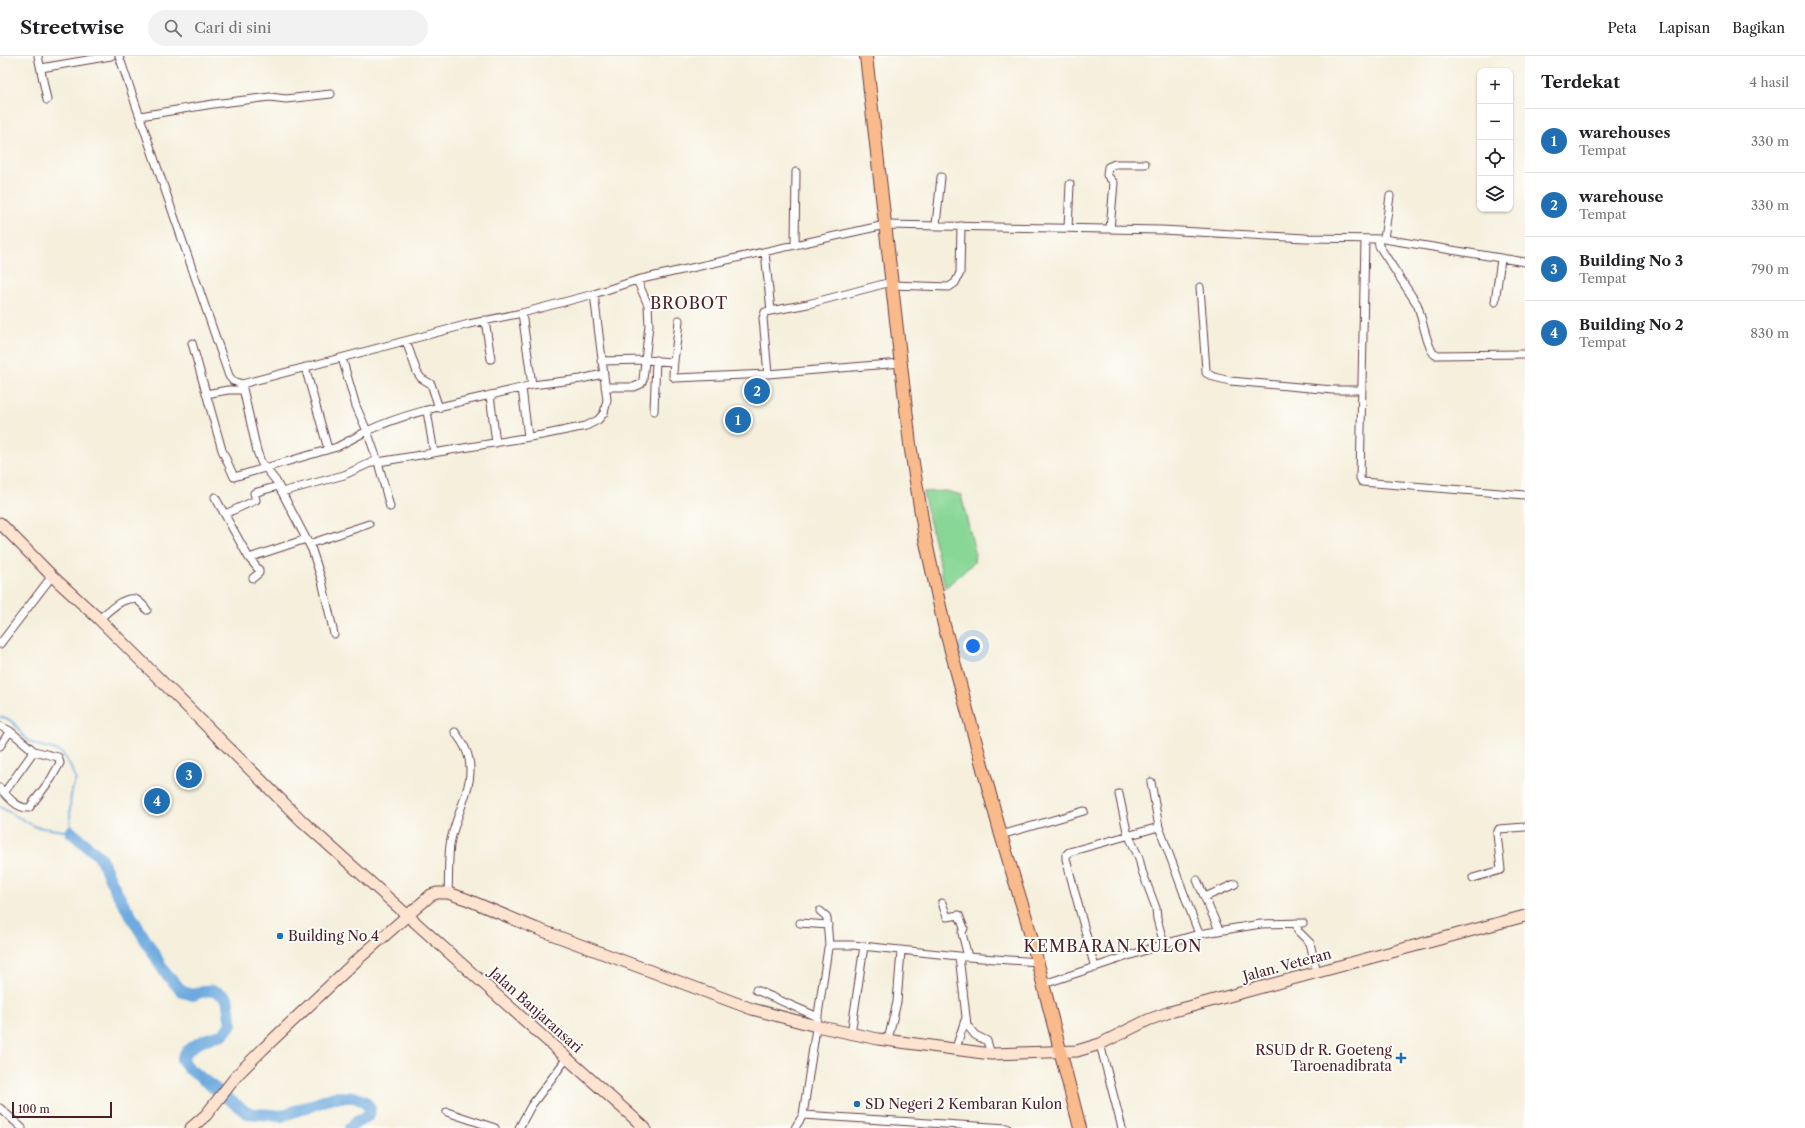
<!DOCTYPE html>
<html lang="id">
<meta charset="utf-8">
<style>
:root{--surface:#fff;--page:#f2f2f2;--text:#202124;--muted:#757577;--line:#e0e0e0;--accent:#1f6fb2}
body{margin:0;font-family:"Libre Caslon Text",serif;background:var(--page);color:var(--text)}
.controls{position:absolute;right:12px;top:12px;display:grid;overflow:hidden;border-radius:8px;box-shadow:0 1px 3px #0004}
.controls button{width:36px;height:36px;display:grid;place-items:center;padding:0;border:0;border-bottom:1px solid var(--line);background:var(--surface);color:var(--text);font:20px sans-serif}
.scale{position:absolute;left:12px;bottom:10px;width:100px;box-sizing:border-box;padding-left:4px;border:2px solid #4a1f2b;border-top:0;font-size:11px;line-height:14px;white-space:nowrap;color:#4a1f2b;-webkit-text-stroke:3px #fdfcf7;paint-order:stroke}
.you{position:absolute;left:973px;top:590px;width:14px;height:14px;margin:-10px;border:3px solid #fff;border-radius:50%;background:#1a73e8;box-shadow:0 0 0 6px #1a73e833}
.badge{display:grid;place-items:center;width:26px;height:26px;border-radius:50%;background:var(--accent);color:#fff;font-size:13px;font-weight:700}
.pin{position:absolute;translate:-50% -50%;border:2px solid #fff;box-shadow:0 1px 4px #0006}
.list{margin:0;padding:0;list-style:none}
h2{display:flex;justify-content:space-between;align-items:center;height:52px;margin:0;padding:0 16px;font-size:17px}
h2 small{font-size:13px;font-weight:400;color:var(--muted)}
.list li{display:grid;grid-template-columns:26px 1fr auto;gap:12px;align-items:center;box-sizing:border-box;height:64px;padding:0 16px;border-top:1px solid var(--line)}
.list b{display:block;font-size:15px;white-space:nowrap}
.list p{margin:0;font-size:13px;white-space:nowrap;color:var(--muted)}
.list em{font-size:13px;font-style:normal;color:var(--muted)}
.icon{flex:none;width:22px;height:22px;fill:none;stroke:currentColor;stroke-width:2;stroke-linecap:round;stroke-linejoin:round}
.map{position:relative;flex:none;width:1525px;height:1072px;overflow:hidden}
header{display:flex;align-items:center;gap:24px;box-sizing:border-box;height:56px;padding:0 20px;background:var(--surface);border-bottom:1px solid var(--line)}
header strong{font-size:19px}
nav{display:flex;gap:22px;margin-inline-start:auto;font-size:14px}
.search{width:280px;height:36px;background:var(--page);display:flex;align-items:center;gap:10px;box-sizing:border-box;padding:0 14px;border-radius:22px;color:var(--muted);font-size:15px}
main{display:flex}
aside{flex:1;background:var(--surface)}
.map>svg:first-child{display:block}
</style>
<header>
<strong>Streetwise</strong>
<div class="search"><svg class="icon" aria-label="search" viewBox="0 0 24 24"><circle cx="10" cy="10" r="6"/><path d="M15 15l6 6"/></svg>Cari di sini</div>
<nav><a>Peta</a><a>Lapisan</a><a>Bagikan</a></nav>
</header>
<main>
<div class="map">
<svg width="1525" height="1072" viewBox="0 0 1525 1072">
<rect width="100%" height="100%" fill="#fdfcf7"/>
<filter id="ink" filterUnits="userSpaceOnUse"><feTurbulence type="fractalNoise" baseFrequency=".025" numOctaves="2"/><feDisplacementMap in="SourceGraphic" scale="8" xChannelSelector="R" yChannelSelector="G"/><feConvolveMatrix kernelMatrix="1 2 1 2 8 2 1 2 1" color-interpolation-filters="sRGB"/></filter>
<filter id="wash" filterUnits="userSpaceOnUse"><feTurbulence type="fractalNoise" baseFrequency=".012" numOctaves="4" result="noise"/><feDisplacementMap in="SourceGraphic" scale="16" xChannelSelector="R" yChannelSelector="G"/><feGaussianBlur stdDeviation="0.9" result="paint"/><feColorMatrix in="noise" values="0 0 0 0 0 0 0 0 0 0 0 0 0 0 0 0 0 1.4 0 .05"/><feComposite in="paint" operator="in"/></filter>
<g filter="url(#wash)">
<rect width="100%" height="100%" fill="#f5efdc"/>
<path fill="#88d796" stroke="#697b60" d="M947,435L961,439L975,496L974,507L945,532L923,436Z"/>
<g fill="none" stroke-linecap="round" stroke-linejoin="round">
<path stroke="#6eaadf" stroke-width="2" d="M0,661C14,662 17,673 25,682C36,692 49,690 60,696C68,701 72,715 76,723C68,740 70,757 71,776L36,771L0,751"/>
<path stroke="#6eaadf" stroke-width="12" d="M71,776L100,801L116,835L166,918L183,936L193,939C208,933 213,932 227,942L231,968L223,979C210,981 187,989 182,1003L188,1012L247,1057L281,1060L335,1041H354L364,1045L370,1052L369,1059L355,1067L350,1072"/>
</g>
</g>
<g filter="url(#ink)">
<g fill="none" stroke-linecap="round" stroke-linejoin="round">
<defs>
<path id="street" d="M38,0L47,44
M119,0L229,320L233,325L242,328L469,268L522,257L594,238L637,224L885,169L1162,174L1305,182L1384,183L1525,206
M41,12L111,0
M140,60L213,48L270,41L286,43L331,38
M936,169L941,121
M1068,172L1070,128
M1110,173L1114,127L1107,119L1108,111L1115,108H1145
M1365,183L1360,422L1362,426L1525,439
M1378,183L1379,190L1417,248C1422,260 1427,293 1435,299L1525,298
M1384,183L1390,140
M795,189L796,116
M765,196L771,255
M892,229L949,231L955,227L960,217L961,170
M1200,231L1206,314V317L1214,321L1230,325L1333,334H1362
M1495,246L1501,203
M485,264L491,303
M679,264C678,283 673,302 673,320L675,322L768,318L901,307
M406,285L417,316L421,322L431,328L439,352
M192,287L222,394L234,421L337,391L367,375L378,406L542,379L586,370L598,364L604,357L607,344L594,238
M342,302L356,350L367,375C418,351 477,344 532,329L522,257
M601,305L646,304L672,306
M305,311L328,393
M768,318L763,262L765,256L808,248L891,226
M242,328L257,395L261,406L276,425L312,494L322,525L334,578
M532,329L581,323L603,318
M605,331H634L641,328L643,324L649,269L648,249L637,224
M522,332L528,381
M206,338L228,334H243
M490,339L496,387
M427,355L434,397
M654,355L656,304
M378,406L390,451
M282,436L344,419L377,404
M215,441L249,502L259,514V517L253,522
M225,458L256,444L254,437L278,430
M309,488L369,468
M249,502L306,483
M99,563C108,556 123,540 135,543C140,545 144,550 147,554
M0,588L52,520
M0,670L10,675L34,695L58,701L60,707L51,723L29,752C17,753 7,740 0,732
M0,690L10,675
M1151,726L1159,771
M4,737L34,695
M1119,738L1128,780
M1001,779L1084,755
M1129,780L1139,802L1142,815L1156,852L1157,863L1164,888
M1473,822L1501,814L1497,778L1499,773L1525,771
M1197,824L1219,874
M448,837C449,821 448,805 450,789C454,758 480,725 466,694C464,688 459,682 455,676
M1205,841L1235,828
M942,847L947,861L959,859L964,872L962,877L968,901
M820,855L826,860L827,863L829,890
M800,867L828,869
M1296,867L1298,875L1310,887L1317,916
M959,900L967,969L975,979L987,985L991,998
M1095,912L1066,803V799L1069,796L1159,771L1199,878
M1044,928L1164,888L1199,878L1261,868L1303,867
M756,934L818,961
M851,978L864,890
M888,984L897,946L901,895
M1100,988L1122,1072
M956,992L965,964
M0,1052L22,1072
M447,1056L495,1072
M803,1059L1007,1072
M519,1072L531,1050L567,1002
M795,1072L803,1059L828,892L830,889H852L968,901L1038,906"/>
<path id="secondary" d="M0,467L52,520L99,563L302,765L645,1072
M191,1072L206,1059L238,1018L263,993L356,905L408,859L431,839L437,837H448L466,843L535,872L752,953L816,970L878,983L991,998L1077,995L1100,988L1148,964L1170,956L1525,860"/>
<path id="primary" d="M866,0L910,388L925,482L944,569L1001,779L1027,865L1080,1072"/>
</defs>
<use href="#street" stroke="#643e46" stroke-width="9"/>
<use href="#secondary" stroke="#643e46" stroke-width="13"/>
<use href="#primary" stroke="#643e46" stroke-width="14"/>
<use href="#street" stroke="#fff" stroke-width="7"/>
<use href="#secondary" stroke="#fde4d1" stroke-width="11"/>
<use href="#primary" stroke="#fabb8c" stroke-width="12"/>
</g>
</g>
<g fill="#1f6fb2" stroke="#fdfcf7" stroke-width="1.5">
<circle cx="280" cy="880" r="4"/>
<path d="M1399 996h4v4h4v4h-4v4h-4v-4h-4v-4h4z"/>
<circle cx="857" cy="1048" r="4"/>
</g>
<g text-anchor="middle" stroke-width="4" stroke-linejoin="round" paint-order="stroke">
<g font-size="14" fill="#4a1f2b" stroke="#fdfcf7" text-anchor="start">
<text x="288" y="885">Building No 4</text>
<text x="1392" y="999" text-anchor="end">RSUD dr R. Goeteng<tspan x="1392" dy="16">Taroenadibrata</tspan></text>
<text x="865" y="1053">SD Negeri 2 Kembaran Kulon</text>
</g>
<g font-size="14" fill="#4a1f2b" stroke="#fdfcf7">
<text transform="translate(1287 909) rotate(-15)" y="5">Jalan. Veteran</text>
<text transform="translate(536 954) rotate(42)" y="5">Jalan Banjaransari</text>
</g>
<g font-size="16" letter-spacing="1" fill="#4a1f2b" stroke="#fdfcf7">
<text x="689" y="253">BROBOT</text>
<text x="1113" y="896">KEMBARAN KULON</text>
</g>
</g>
</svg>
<div class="controls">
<button>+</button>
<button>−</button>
<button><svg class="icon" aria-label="locate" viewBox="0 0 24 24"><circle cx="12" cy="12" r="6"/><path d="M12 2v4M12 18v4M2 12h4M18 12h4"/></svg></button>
<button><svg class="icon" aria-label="layers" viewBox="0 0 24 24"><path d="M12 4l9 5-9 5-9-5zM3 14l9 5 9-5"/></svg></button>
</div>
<div class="scale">100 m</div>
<div class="you"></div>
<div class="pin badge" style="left:738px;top:364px">1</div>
<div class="pin badge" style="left:757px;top:335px">2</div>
<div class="pin badge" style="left:189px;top:719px">3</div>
<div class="pin badge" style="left:157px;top:745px">4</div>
</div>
<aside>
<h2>Terdekat<small>4 hasil</small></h2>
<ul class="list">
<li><span class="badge">1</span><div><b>warehouses</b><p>Tempat</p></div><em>330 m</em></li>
<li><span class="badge">2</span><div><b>warehouse</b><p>Tempat</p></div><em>330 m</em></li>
<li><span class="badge">3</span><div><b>Building No 3</b><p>Tempat</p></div><em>790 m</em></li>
<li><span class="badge">4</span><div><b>Building No 2</b><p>Tempat</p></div><em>830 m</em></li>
</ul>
</aside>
</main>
